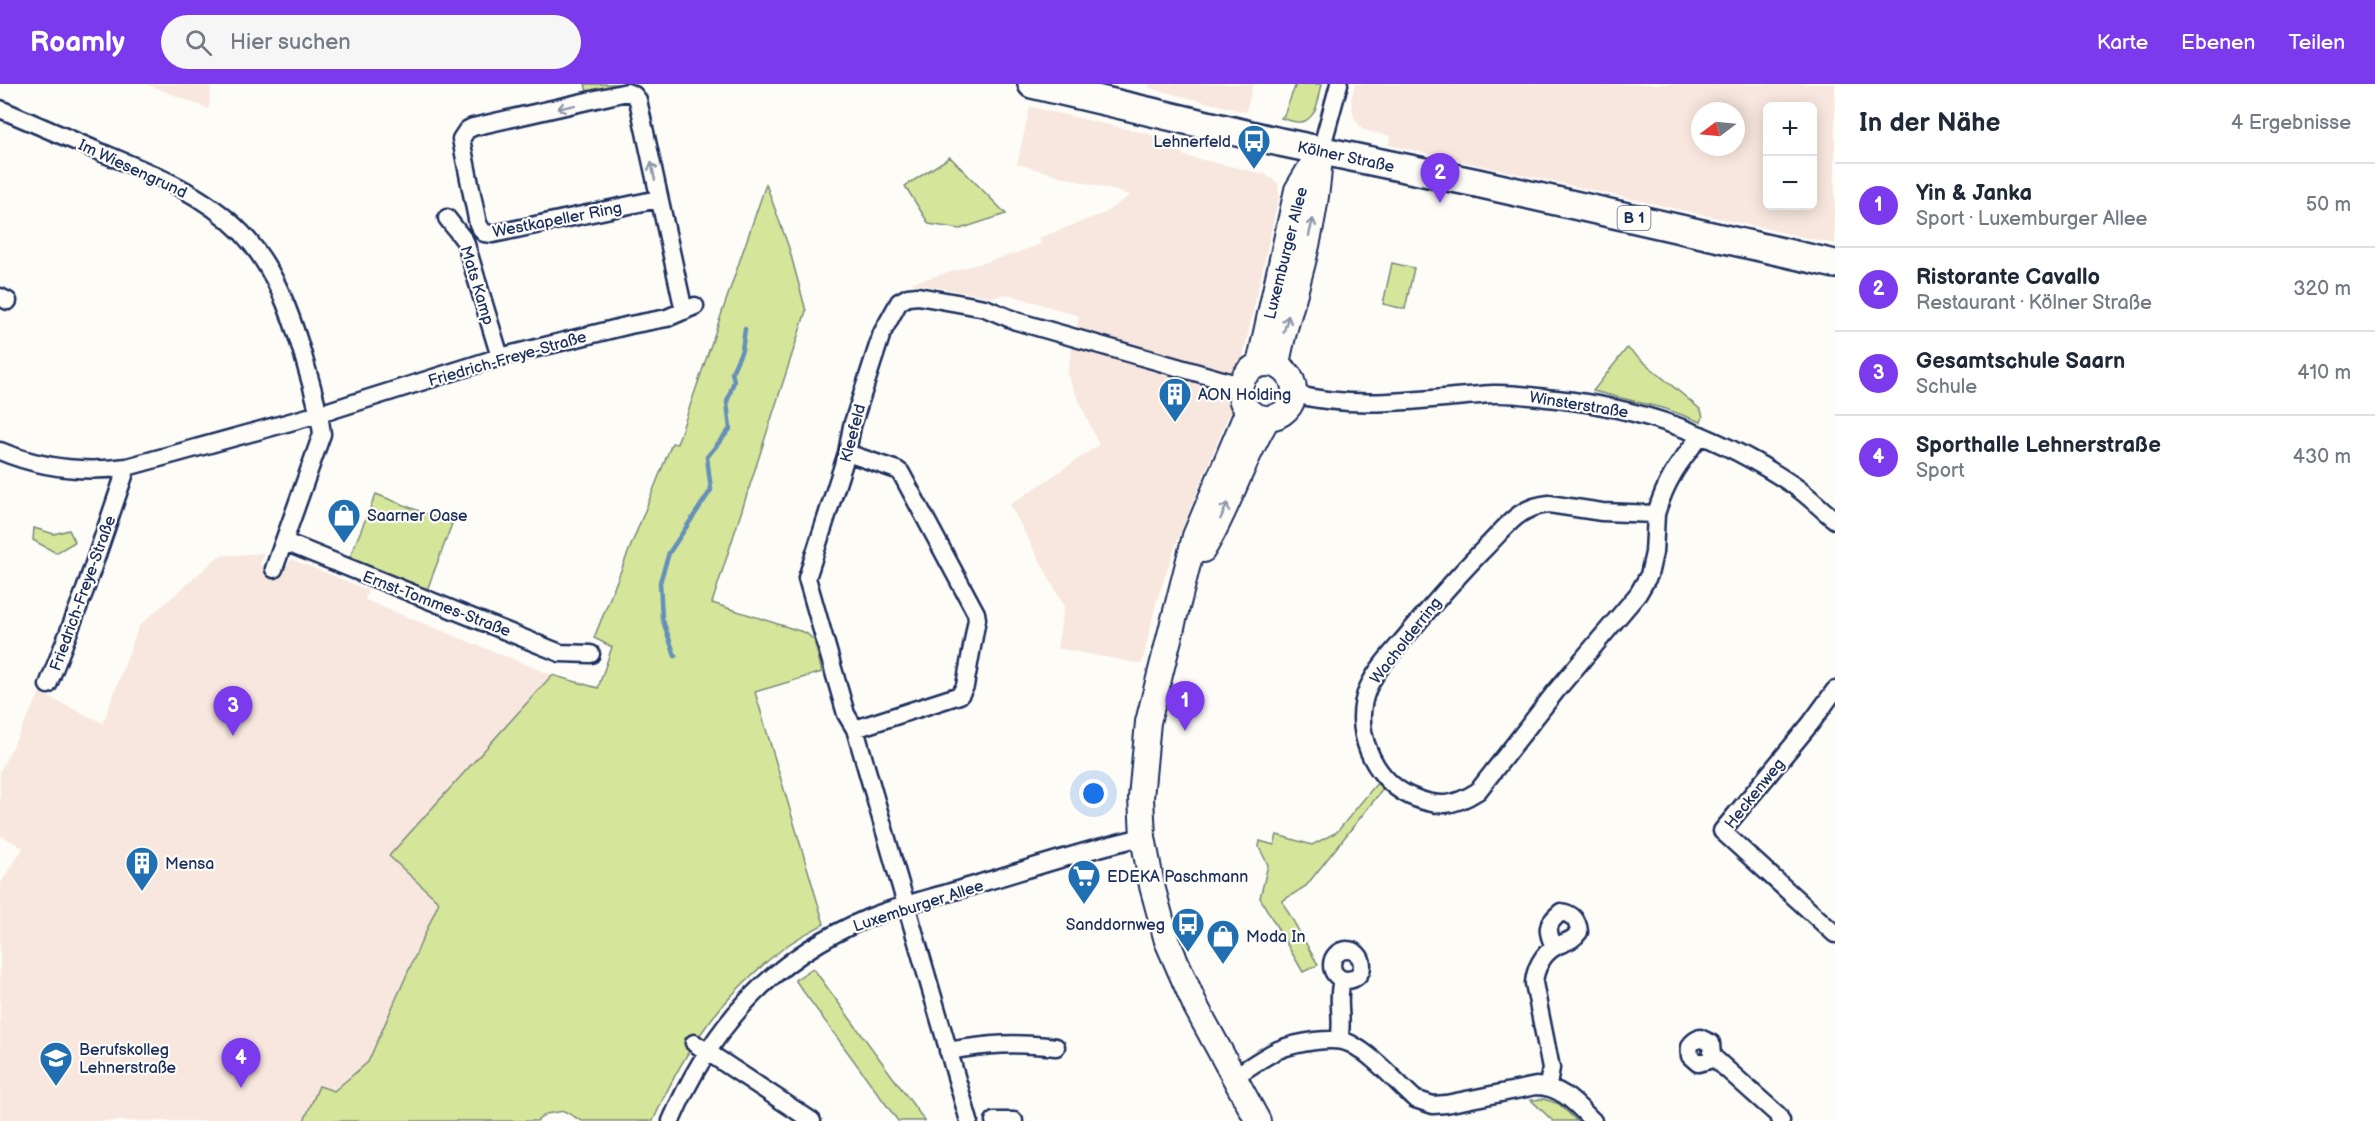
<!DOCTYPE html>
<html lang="de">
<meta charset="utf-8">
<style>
:root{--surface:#fff;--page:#f6f6f7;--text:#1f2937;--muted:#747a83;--line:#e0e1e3;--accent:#7c3aed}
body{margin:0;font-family:"Balsamiq Sans",sans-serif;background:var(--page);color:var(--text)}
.controls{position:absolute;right:18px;top:18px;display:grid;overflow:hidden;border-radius:9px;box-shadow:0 3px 15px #0003}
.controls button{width:54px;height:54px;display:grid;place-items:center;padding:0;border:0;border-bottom:2px solid var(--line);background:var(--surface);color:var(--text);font:30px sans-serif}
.compass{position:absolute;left:1691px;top:18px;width:54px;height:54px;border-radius:50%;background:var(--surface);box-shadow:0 3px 15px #0003;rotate:254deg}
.you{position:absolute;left:1094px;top:710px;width:21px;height:21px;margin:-15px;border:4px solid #fff;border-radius:50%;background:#1a73e8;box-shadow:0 0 0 9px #1a73e833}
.badge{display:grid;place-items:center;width:39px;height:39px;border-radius:50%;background:var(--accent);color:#fff;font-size:20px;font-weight:700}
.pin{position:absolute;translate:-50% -50px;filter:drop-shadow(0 2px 3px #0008)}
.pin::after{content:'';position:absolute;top:32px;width:21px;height:18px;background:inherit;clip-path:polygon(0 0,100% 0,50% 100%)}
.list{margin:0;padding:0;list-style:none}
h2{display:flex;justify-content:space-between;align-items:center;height:78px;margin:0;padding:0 24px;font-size:26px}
h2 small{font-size:20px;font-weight:400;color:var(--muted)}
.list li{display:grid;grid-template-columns:39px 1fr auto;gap:18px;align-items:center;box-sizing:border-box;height:84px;padding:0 24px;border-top:2px solid var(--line)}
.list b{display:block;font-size:22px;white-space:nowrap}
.list p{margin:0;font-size:20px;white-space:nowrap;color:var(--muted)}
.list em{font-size:20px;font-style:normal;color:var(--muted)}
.icon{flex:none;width:33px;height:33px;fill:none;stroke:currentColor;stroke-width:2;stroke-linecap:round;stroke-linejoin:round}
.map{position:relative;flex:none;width:1835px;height:1037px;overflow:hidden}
header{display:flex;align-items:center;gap:36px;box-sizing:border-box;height:84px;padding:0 30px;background:var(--accent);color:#fff}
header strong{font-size:28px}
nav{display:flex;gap:33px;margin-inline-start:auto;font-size:21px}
.search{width:420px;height:54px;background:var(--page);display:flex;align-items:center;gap:15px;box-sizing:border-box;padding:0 21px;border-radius:33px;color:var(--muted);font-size:22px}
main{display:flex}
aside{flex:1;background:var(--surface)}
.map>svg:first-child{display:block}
</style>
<header>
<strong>Roamly</strong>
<div class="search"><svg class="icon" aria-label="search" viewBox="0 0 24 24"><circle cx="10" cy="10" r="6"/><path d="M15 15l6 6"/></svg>Hier suchen</div>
<nav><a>Karte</a><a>Ebenen</a><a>Teilen</a></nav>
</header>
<main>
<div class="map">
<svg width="1835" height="1037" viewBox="0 0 1835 1037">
<rect width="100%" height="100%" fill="#fdfcf7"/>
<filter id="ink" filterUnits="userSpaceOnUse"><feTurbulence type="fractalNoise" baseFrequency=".0167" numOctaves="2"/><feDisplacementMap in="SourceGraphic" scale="12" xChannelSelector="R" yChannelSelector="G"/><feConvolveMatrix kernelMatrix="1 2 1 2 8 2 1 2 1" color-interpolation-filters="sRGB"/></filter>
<g filter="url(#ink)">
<path fill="#f8e7de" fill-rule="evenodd" d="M146,0H211L209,25Z
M1150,0H1253L1246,28L1149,4Z
M1355,0H1835V160L1389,61L1390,52L1363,46L1354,34L1351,16ZM1768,22H1812V122H1768ZM1700,27H1736V63H1700Z
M1030,23L1153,51L1167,58L1185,72L1265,90L1278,99L1279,112L1231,325L1177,457L1156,519L1142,580L1057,564L1064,522L1010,421L1099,361L1067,290L1079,232L1008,210L993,213L911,199L1014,170L1041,160L1039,154L1105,129L1130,111L1017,80Z
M264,469L260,481L282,491L291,475L368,506L365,516L552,591L389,772L439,818L368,979L334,1008L319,1002L304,1037H0V800L23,764L0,751V687L40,609L103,639L139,542L219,472Z"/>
<path fill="#d5e599" stroke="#788a7c" stroke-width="1.5" d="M585,0H618L617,3L588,11Z
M1296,0H1322C1319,12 1317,36 1301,38C1295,39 1286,35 1281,34L1284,31Z
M950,73L1006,130L960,145L929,140L905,102Z
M766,100L789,164L806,227L712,519L806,549L814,556L822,588L755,608L824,840C811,847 797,854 785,863C721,912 685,964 653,1037H582L564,1027L546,1030L537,1037H304L319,1002L334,1007L368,978L439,818L389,772L552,591L598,604L612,563L594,554L672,359L677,360Z
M1392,179L1414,184L1405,225L1383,220Z
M1627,264L1701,326L1703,333L1701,338L1666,325L1593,307Z
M376,410L452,440L427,506L349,475Z
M34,444L54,450L69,446L75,458L56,469L33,456Z
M1377,699L1383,705L1306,802L1282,817L1318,881L1303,888L1260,814L1268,781L1259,763L1260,757L1274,761L1277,751L1312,761L1337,748Z
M813,884L925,1037H898L795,896Z
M1544,1015L1559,1020L1577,1037H1553L1531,1016Z"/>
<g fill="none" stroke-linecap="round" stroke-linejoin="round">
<path stroke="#6590ba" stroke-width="4.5" d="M675,572L662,534L660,498L669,469L711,406L707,373L730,345L727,318L734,297L732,288L742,266L745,245"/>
<defs>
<path id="street" d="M0,25C35,40 70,55 105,70C154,90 204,110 242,149C274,183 290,227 303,271C310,297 319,323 322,350L274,485
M1321,66L1339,0
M658,115L493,150L484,149L478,140L461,55L467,46L473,43L627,8L634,11L638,16L684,227
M447,134L465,157L500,273
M0,213L8,217
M1294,310C1360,327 1427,314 1493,310C1514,309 1536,313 1556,315C1642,324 1722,353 1793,401C1808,411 1821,425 1835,436
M0,367C41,384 83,389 127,383L319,330L500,273L630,241L667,234L695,222
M847,369L897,386L901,389L976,529L977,535L965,602L960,611L855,645
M1549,420L1602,428L1656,430L1654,469L1649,491L1638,510L1556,607L1478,707C1453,723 1438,724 1410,712C1372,694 1351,644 1368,604C1377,584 1394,567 1408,550C1434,519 1459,490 1487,462C1497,452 1506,441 1516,433C1526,425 1537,421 1549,420Z
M1656,430C1666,396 1679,379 1701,351
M285,458L560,569L591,570
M48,601L85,506L127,383
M1835,606L1811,639L1722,747L1835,850
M1332 881a15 15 0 1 1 30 0a15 15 0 1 1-30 0Z
M1339,956C1344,934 1336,917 1342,896
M694,959L812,1037
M948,967C989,960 1014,958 1056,963
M1712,972L1709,976L1698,979L1690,972C1688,962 1691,958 1700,954L1711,959L1712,972L1778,1031L1781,1037
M1234,993C1248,984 1263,973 1278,966C1295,959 1335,951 1351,960C1374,972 1396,998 1415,1015L1433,1021L1446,1020L1536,1002C1561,1002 1576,1020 1593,1037
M1548,1002L1551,984L1534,899C1535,886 1542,870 1555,863C1565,857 1572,858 1579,848C1578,837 1573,830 1561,828C1545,841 1547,846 1554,863
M671,1037C712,942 771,875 868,834C905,819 944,811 981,799C1035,783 1088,765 1143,753
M969,1037L855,645L846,630L807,494L847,369L852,342L882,249L899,218L908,213L918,212L985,224L1016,237L1240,301
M994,1037H1014"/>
<path id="secondary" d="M1240 307a27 27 0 1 1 54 0a27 27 0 1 1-54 0Z
M1259,281L1297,106L1321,66
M1277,281C1281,254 1290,228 1297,201C1309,158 1318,115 1320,70
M1248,326L1195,452L1148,638L1141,714L1143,753L1152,802L1167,857L1196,923L1258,1037
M1203,466C1229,424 1242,376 1268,334"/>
<path id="primary" d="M1032,0L1280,58L1477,99L1835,180"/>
</defs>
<use href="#street" stroke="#1b2f5e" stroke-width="21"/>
<use href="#secondary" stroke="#1b2f5e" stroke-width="28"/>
<use href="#primary" stroke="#1b2f5e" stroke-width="32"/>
<use href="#street" stroke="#fdfcf7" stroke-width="16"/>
<use href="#secondary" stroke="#fdfcf7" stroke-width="24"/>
<use href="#primary" stroke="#fdfcf7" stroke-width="27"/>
</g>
<defs><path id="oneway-shaft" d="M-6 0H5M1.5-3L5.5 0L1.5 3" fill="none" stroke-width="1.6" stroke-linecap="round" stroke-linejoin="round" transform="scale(1.5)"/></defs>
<g stroke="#8c96aa">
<use href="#oneway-shaft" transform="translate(566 23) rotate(168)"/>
<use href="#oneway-shaft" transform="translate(653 87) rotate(-102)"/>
<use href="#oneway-shaft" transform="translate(1311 143) rotate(-77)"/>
<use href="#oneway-shaft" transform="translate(1286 240) rotate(-74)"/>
<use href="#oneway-shaft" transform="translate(1224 427) rotate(-66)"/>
</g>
</g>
<defs>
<symbol id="bus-pin" viewBox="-11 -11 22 30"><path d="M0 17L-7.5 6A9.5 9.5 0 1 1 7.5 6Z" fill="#1f6fb2" stroke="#fdfcf7"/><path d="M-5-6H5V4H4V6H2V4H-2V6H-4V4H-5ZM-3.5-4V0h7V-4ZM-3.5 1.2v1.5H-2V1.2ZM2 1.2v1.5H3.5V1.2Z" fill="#fff"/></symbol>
<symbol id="building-pin" viewBox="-11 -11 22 30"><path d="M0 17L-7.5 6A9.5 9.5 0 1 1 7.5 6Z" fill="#1f6fb2" stroke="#fdfcf7"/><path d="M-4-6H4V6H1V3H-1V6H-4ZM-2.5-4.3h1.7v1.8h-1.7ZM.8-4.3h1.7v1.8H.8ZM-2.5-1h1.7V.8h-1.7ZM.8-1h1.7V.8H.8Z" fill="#fff"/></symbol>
<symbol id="shop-pin" viewBox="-11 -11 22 30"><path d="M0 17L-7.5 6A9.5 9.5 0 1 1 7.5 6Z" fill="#1f6fb2" stroke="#fdfcf7"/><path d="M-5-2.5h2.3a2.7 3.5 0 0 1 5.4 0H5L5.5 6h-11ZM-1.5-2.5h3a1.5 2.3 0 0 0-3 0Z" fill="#fff"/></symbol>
<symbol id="supermarket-pin" viewBox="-11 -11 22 30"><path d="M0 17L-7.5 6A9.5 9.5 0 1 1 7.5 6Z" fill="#1f6fb2" stroke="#fdfcf7"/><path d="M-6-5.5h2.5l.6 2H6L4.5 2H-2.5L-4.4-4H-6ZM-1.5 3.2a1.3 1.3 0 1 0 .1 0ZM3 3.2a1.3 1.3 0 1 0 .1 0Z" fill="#fff"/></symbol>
<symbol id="school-pin" viewBox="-11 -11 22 30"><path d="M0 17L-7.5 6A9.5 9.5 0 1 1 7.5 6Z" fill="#1f6fb2" stroke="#fdfcf7"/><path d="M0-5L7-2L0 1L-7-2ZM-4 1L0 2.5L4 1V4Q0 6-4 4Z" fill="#fff"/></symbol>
</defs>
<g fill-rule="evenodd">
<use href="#bus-pin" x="1235" y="38" width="38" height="52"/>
<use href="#building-pin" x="1156" y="291" width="38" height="52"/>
<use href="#shop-pin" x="325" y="412" width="38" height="52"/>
<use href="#building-pin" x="123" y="760" width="38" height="52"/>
<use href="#supermarket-pin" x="1065" y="773" width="38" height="52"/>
<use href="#bus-pin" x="1169" y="821" width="38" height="52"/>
<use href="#shop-pin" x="1204" y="833" width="38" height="52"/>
<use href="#school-pin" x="37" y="955" width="38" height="52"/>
</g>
<g text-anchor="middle" stroke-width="4.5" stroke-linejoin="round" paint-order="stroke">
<rect fill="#fdfcf7" stroke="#5f6c8c" stroke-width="1.5" x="1617.5" y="122" width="33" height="24" rx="4.5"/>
<g font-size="15" font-weight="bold" fill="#1b2f5e">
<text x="1634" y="139">B 1</text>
</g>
<g font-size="16" fill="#1b2f5e" stroke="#fdfcf7" text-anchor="start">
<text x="1231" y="63" text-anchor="end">Lehnerfeld</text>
<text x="1198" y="316">AON Holding</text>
<text x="367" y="437">Saarner Oase</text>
<text x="165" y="785">Mensa</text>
<text x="1107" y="798">EDEKA Paschmann</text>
<text x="1165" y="846" text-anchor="end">Sanddornweg</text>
<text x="1246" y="858">Moda In</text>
<text x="79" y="971">Berufskolleg<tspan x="79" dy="18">Lehnerstraße</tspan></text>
</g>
<g font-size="16" fill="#1b2f5e" stroke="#fdfcf7">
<text transform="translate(1346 72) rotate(12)" y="6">Kölner Straße</text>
<text transform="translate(133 84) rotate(25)" y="6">Im Wiesengrund</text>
<text transform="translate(557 135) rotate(-11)" y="6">Westkapeller Ring</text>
<text transform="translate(1285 169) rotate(-76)" y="6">Luxemburger Allee</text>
<text transform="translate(478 201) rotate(73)" y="6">Mats Kamp</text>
<text transform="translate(507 274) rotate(-16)" y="6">Friedrich-Freye-Straße</text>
<text transform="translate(1579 320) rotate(9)" y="6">Winsterstraße</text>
<text transform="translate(852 349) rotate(-75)" y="6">Kleefeld</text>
<text transform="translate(82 509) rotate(-70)" y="6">Friedrich-Freye-Straße</text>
<text transform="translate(437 519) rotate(21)" y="6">Ernst-Tommes-Straße</text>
<text transform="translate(1405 556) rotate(-52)" y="6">Wacholderring</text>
<text transform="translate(1754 709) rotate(-51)" y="6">Heckenweg</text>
<text transform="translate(918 821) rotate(-18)" y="6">Luxemburger Allee</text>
</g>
</g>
</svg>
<div class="controls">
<button>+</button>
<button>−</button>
</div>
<svg class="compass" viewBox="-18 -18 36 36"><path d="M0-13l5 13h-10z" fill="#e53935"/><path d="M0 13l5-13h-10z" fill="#747a83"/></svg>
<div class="you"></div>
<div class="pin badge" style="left:1185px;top:647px">1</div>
<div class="pin badge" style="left:1440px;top:119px">2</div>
<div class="pin badge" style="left:233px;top:652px">3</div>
<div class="pin badge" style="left:241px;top:1004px">4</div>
</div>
<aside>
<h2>In der Nähe<small>4 Ergebnisse</small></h2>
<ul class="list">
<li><span class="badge">1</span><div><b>Yin &amp; Janka</b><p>Sport · Luxemburger Allee</p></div><em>50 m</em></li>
<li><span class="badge">2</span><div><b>Ristorante Cavallo</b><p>Restaurant · Kölner Straße</p></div><em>320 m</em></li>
<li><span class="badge">3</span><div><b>Gesamtschule Saarn</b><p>Schule</p></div><em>410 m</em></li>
<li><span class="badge">4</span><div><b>Sporthalle Lehnerstraße</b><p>Sport</p></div><em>430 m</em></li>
</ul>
</aside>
</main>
